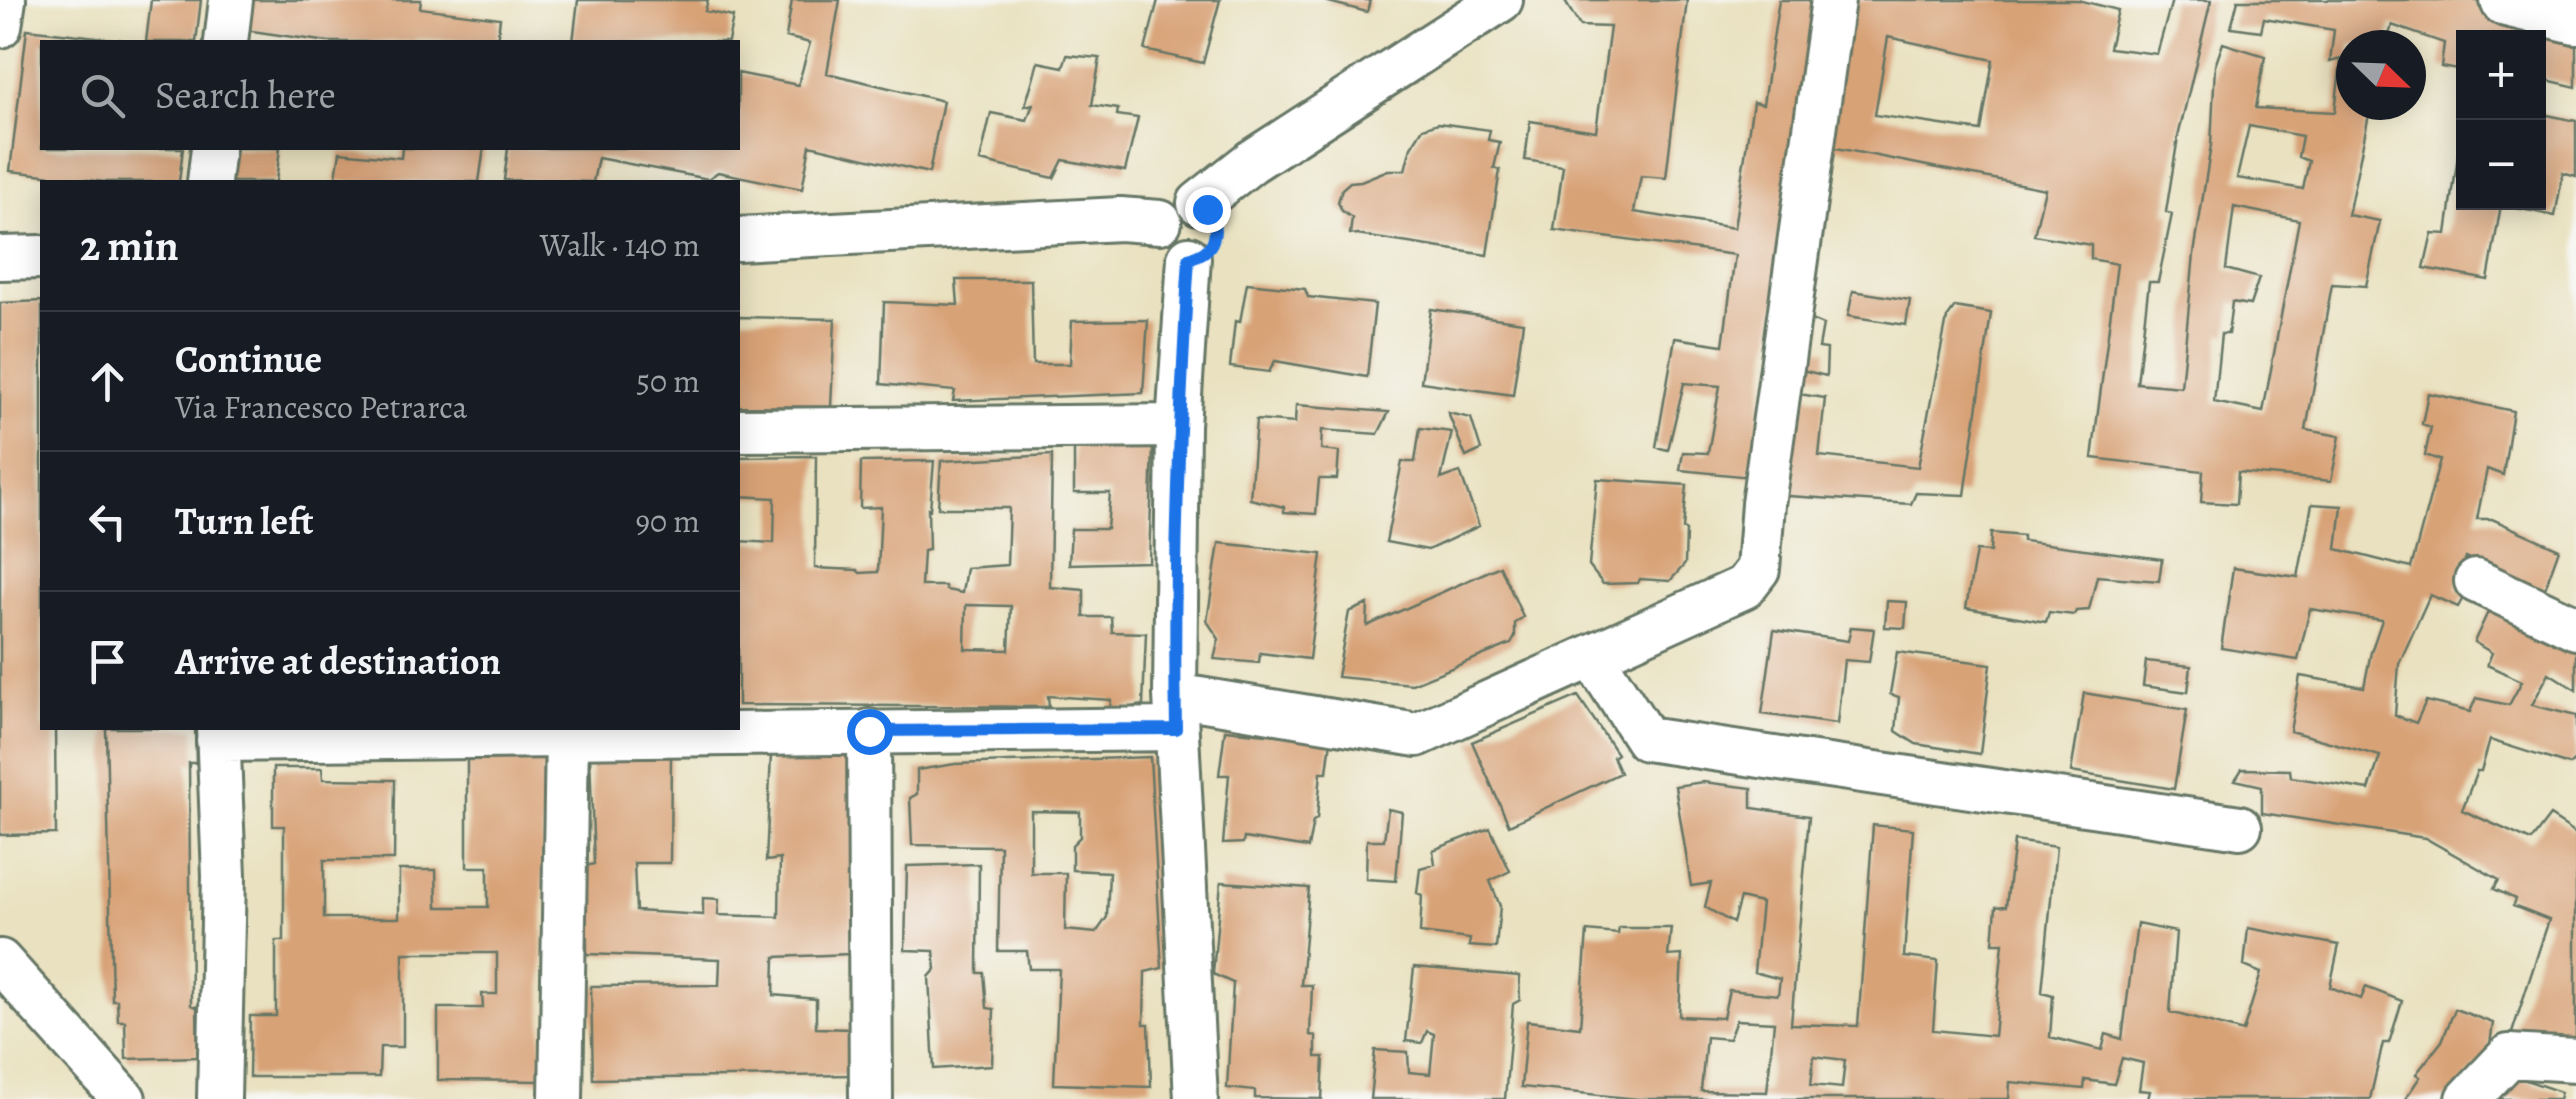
<!DOCTYPE html>
<meta charset="utf-8">
<style>
:root{--surface:#171b24;--page:#242831;--text:#f1f3f6;--muted:#9ea1a6;--line:#363941}
body{margin:0;font-family:Alegreya,serif;background:var(--page);color:var(--text)}
.controls{position:absolute;right:30px;top:30px;display:grid;overflow:hidden;border-radius:0px;box-shadow:0 5px 25px #0003}
.controls button{width:90px;height:90px;display:grid;place-items:center;padding:0;border:0;border-bottom:2px solid var(--line);background:var(--surface);color:var(--text);font:50px sans-serif}
.compass{position:absolute;left:2336px;top:30px;width:90px;height:90px;border-radius:50%;background:var(--surface);box-shadow:0 5px 25px #0003;rotate:113deg}
.stop{position:absolute;width:30px;height:30px;margin:-22px;border:8px solid #1a73e8;border-radius:50%;background:#fff}
.stop.end{background:#1a73e8;border-color:#fff;box-shadow:0 2px 10px #0008}
.list{margin:0;padding:0;list-style:none}
h2{display:flex;justify-content:space-between;align-items:center;height:130px;margin:0;padding:0 40px;font-size:42px}
h2 small{font-size:32px;font-weight:400;color:var(--muted)}
.list li{display:grid;grid-template-columns:65px 1fr auto;gap:30px;align-items:center;box-sizing:border-box;height:140px;padding:0 40px;border-top:2px solid var(--line)}
.list b{display:block;font-size:38px;white-space:nowrap}
.list p{margin:0;font-size:32px;white-space:nowrap;color:var(--muted)}
.list em{font-size:32px;font-style:normal;color:var(--muted)}
.icon{flex:none;width:55px;height:55px;fill:none;stroke:currentColor;stroke-width:2;stroke-linecap:round;stroke-linejoin:round}
.map{position:relative;flex:none;width:2576px;height:1099px;overflow:hidden}
.search{position:absolute;background:var(--surface);box-shadow:0 5px 25px #0003;left:40px;top:40px;width:700px;height:110px;display:flex;align-items:center;gap:25px;box-sizing:border-box;padding:0 35px;border-radius:0px;color:var(--muted);font-size:38px}
.panel{position:absolute;background:var(--surface);box-shadow:0 5px 25px #0003;left:40px;top:180px;width:700px;height:550px;border-radius:0px}
.map>svg:first-child{display:block}
</style>
<div class="map">
<svg width="2576" height="1099" viewBox="0 0 2576 1099">
<rect width="100%" height="100%" fill="#f6f6f2"/>
<filter id="ink" filterUnits="userSpaceOnUse"><feTurbulence type="fractalNoise" baseFrequency=".01" numOctaves="2"/><feDisplacementMap in="SourceGraphic" scale="20" xChannelSelector="R" yChannelSelector="G"/><feConvolveMatrix kernelMatrix="1 2 1 2 8 2 1 2 1" color-interpolation-filters="sRGB"/></filter>
<filter id="wash" filterUnits="userSpaceOnUse"><feTurbulence type="fractalNoise" baseFrequency=".0048" numOctaves="4" result="noise"/><feDisplacementMap in="SourceGraphic" scale="40" xChannelSelector="R" yChannelSelector="G"/><feGaussianBlur stdDeviation="2.25" result="paint"/><feColorMatrix in="noise" values="0 0 0 0 0 0 0 0 0 0 0 0 0 0 0 0 0 1.4 0 .05"/><feComposite in="paint" operator="in"/></filter>
<g filter="url(#wash)">
<rect width="100%" height="100%" fill="#e9e1bf"/>
<g id="blocks">
<path fill="#d8a277" fill-rule="evenodd" d="M151,0H201L196,42H146Z
M249,0H421L420,8L500,18L497,42L416,39L415,42H328L245,30Z
M578,0H708L705,11L733,17L728,42H573Z
M792,0H840L827,73L943,101L929,173L810,145L802,189L718,172L708,179L598,158L593,182L504,180L508,148H738V73L798,85L810,43L786,37Z
M1158,0H1220L1203,63L1145,50Z
M1321,0H1370L1367,12Z
M1564,0H1687L1666,178L1641,176L1634,212L1734,228L1753,102L1763,104L1779,0H1823L1750,477L1680,470L1683,452L1708,453L1720,386L1684,383L1668,450L1656,447L1675,338L1723,345L1735,255L1554,230L1563,166L1525,160L1530,121L1596,131L1610,27L1580,26Z
M1844,0H2078L2118,10L2109,48L2157,54L2172,0H2211L2178,137L2166,212L2172,214L2158,282H2149L2137,383L2181,387L2194,254L2211,145L2215,66L2223,43L2265,56L2256,108L2335,112L2341,59L2330,62L2334,30L2264,18L2261,31L2231,27L2238,0H2473L2576,28V87L2538,78V38H2464V71L2441,67L2444,43L2392,25L2386,45H2351V105H2371L2348,215L2380,221L2366,286L2332,284L2306,430L2340,436L2331,481L2238,472L2236,504L2201,502L2203,471L2092,458L2117,264L2091,259V245L2034,235L2045,189L1821,145ZM1888,37L1993,60L1981,131L1875,115ZM2249,126L2302,136L2298,157L2309,161L2303,189L2237,178ZM2234,207L2299,220L2263,412L2214,402L2221,334H2228L2232,302L2250,305L2259,278L2226,269Z
M27,29L122,40L42,42V148H183L179,182H105L10,171Z
M1067,55L1100,58L1092,105L1118,109L1117,115L1138,118L1125,171L1063,160L1054,178L980,161L991,113L1027,120L1033,104L1025,106L1038,62L1063,67Z
M2538,113L2576,121V177L2563,173L2555,216L2501,205L2488,280L2424,268L2432,233L2447,234L2461,133L2464,202H2538Z
M1438,123L1490,130L1488,140L1500,142L1494,168L1500,170L1487,255L1350,234L1352,218L1342,211L1338,202L1342,189L1350,182L1361,181L1388,170H1405L1411,147L1423,128Z
M229,148H280L276,182H225Z
M402,148H484L479,182H335L340,152L401,158Z
M956,280H1031L1033,364H1070L1072,321L1148,320L1143,393L953,401L955,391L881,384L884,302L958,305Z
M1247,283L1305,289L1308,297L1375,304L1367,377L1275,361L1269,372L1230,367L1235,321L1240,322Z
M1853,291L1910,300L1906,325L1848,316Z
M42,301V728H55L56,834L0,835V303Z
M1955,307L1991,313L1965,495L1916,493L1911,504L1773,495L1792,393L1825,398L1819,456L1918,467L1947,318Z
M1431,309L1523,322L1513,395L1421,382Z
M738,317L835,319L831,407L738,406Z
M1804,317L1823,325L1819,348L1827,349L1826,376L1794,368Z
M2428,393L2513,411L2503,475L2487,469L2477,519H2492L2559,549L2543,593L2466,558L2456,590L2466,592L2458,607L2430,595L2399,664L2395,715L2416,723L2426,701L2470,712L2476,698L2509,705L2522,681L2487,665L2492,653L2474,642L2494,599L2576,643V690L2549,673L2532,705L2576,716V759L2569,765L2490,740L2481,771H2477L2462,810L2531,841L2550,816L2576,833V1044L2511,1036L2549,920L2513,906L2515,899L2494,889L2499,880L2425,838L2262,813V786L2235,780L2242,769L2290,770L2291,777L2369,790L2380,756L2290,731L2300,676L2364,687L2371,652L2382,620L2310,609L2298,660L2221,648L2233,568L2298,577L2312,504L2342,506L2337,549L2411,568L2440,460L2425,455L2431,427L2422,424Z
M1296,405L1389,412L1378,434L1322,430L1321,450L1339,452L1337,479H1319L1316,514L1284,512V507L1250,499L1256,420L1295,423Z
M1448,413L1471,418L1481,450L1466,457Z
M1420,428L1452,432L1441,479L1460,472L1479,526L1428,550L1386,542L1402,462H1415Z
M1074,445L1153,447L1149,562L1069,564L1071,529H1107L1110,493H1074Z
M1052,455L1050,587L1084,590V617H1111L1112,632L1146,633L1143,705L1110,711L1111,700L1048,696L1049,707L738,705V541L774,543L775,498L738,496V457L816,456L815,568L857,570L860,573L878,572L881,507L860,508L861,462L934,461L930,509L928,508L929,550L923,551L921,586H945L946,590L962,593L966,568L1007,565L1009,508H938L941,461ZM966,605L1011,606L1009,650L965,649Z
M1597,479L1687,485L1683,529L1686,531L1685,564L1670,581L1640,579L1638,583L1603,584L1589,566Z
M1991,533L2023,536V541L2162,559L2159,581L2097,576L2089,610L2076,611L2074,615L2049,612L2046,622L1966,608L1976,551L1990,552Z
M1219,543L1322,554L1309,659L1260,653L1259,663L1214,659L1219,639L1207,621Z
M1500,566L1523,617L1515,623V637L1511,644L1412,684L1337,677L1349,612L1368,604L1367,626Z
M1887,601L1907,602L1905,628L1885,627Z
M1851,627L1874,629L1869,662L1844,660L1837,724L1762,714L1774,630L1848,641Z
M1897,652L1991,664L1980,754L1916,744L1896,731L1899,697L1890,694Z
M2146,661L2191,666L2188,692L2143,686Z
M2084,693L2187,710L2174,789L2071,772Z
M1578,696L1617,754L1613,757L1620,773L1509,825L1472,742Z
M106,728H195L196,763H189L191,1005L197,1007L198,1057L126,1059L125,1021H118L117,1000H112Z
M1225,730L1331,740L1327,772H1321L1317,819L1313,821L1308,848L1244,838L1243,843L1223,844L1229,775H1219Z
M467,753L544,754L542,1081L438,1080V1008H483L482,994H497V953H403V1047H380L379,1077H249L250,1016H276V941H284V826H273V768H322L323,779L395,780L394,860H324V918H399V870H436L437,907H488V867H467Z
M671,755L670,863H634L636,911L703,915V898L719,899L718,915L779,917L780,859L766,861L771,755L858,756L851,954L775,957L774,995L816,999V1028L850,1029L851,1075L593,1079L591,986L719,985L720,959L587,954L586,866L594,864L590,756Z
M1150,757L1162,968L1145,972L1144,1024H1149L1151,1087L1054,1084L1059,969H1029L1027,951H998L1000,846L912,845L910,798L917,794V770L955,764ZM1031,811L1080,812V837L1072,845V870L1109,872L1107,917L1096,933L1065,930L1066,873H1031Z
M1703,782L1752,788V808L1809,816L1791,1024L1858,1026L1873,825L1913,829L1904,957L1938,961L1933,1030L1994,1036L2003,943H1993L1996,907L2006,906L2014,841L2056,847L2042,992L2053,995L2050,1037L2102,1050L2106,1034L2122,1039L2137,924L2176,932L2170,1012L2243,1032L2261,973L2244,966L2248,928L2339,945L2330,987L2361,999L2366,987L2402,1001L2389,1043H2383L2370,1099H2148L2150,1091L2139,1090L2143,1063L2122,1058L2114,1084L2085,1080L2084,1089L2010,1082L2009,1099H1638L1521,1087L1527,1021L1580,1027L1587,931L1618,934L1619,928H1671L1668,956L1682,955L1679,1016L1723,1018L1729,990L1778,995L1780,979L1754,972L1761,903L1740,898L1733,923L1705,907L1711,883L1691,886L1675,786ZM1736,1020L1774,1022L1767,1092L1701,1091L1706,1037L1729,1039ZM1814,1056L1845,1060L1842,1088L1811,1085Z
M1388,809L1402,812L1396,881L1366,879L1367,840H1384Z
M1490,828L1510,871L1490,881L1500,906L1496,948L1469,946L1470,939L1420,933L1422,895L1417,893L1420,868L1435,864L1433,850Z
M979,864L978,973H984L987,1008L994,1009L992,1065L934,1069L929,977L936,969L934,951L905,950L907,866Z
M1221,882L1309,888L1301,985H1312L1310,1035L1316,1036V1057H1324L1322,1099L1255,1098V1091L1227,1088L1233,983L1213,974Z
M1414,967L1519,976L1520,1000L1513,1004L1505,1099H1370L1375,1050L1408,1052L1409,1072L1430,1074L1434,1034L1427,1031L1422,1043L1406,1041Z
M2455,1009L2493,1023L2489,1052L2449,1099H2405L2420,1077L2416,1074L2442,1041Z
M2502,1072L2561,1092L2559,1099H2483Z"/>
</g>
</g>
<g filter="url(#ink)">
<use href="#blocks" fill-opacity="0" stroke="#667665" stroke-width="2.5"/>
<g fill="none" stroke-linecap="round" stroke-linejoin="round">
<defs>
<path id="minor" d="M0,26L4,0
M226,42L231,0
M209,182L213,148
M1199,203L1251,162L1501,0
M738,239L1120,219L1160,222
M0,258L42,257
M1189,258L1178,426L1175,695L1196,1099
M738,430L1178,426
M2476,581L2576,628
M1593,657L1646,739L2240,827
M1175,695L1417,735L1744,587L1758,569L1763,504L1833,0
M218,728L224,876L219,1099
M869,731L871,1099
M218,740L1176,729
M0,961L124,1099
M561,1099L567,736
M2468,1099L2509,1056L2576,1060"/>
<path id="tertiary" d="M2507,0L2576,17"/>
</defs>
<use href="#minor" stroke="#667665" stroke-width="48"/>
<use href="#tertiary" stroke="#667665" stroke-width="58"/>
<use href="#minor" stroke="#fff" stroke-width="42"/>
<use href="#tertiary" stroke="#fff" stroke-width="52"/>
</g>
</g>
<g fill="none" stroke-linecap="round" stroke-linejoin="round" filter="url(#ink)">
<path stroke="#1a73e8" stroke-width="12" d="M869,731L1176,729C1173,572 1179,416 1189,258C1215,253 1222,230 1207,209"/>
</g>
</svg>
<div class="controls">
<button>+</button>
<button>−</button>
</div>
<svg class="compass" viewBox="-18 -18 36 36"><path d="M0-13l5 13h-10z" fill="#e53935"/><path d="M0 13l5-13h-10z" fill="#9ea1a6"/></svg>
<div class="stop" style="left:869px;top:731px"></div>
<div class="stop end" style="left:1207px;top:209px"></div>
<div class="search"><svg class="icon" aria-label="search" viewBox="0 0 24 24"><circle cx="10" cy="10" r="6"/><path d="M15 15l6 6"/></svg>Search here</div>
<section class="panel">
<h2>2 min<small>Walk · 140 m</small></h2>
<ul class="list">
<li><svg class="icon" aria-label="ahead" viewBox="0 0 24 24"><path d="M12 20V5M6 11l6-6 6 6"/></svg><div><b>Continue</b><p>Via Francesco Petrarca</p></div><em>50 m</em></li>
<li><svg class="icon" aria-label="left" viewBox="0 0 24 24"><path d="M17 20v-9H6M10 6l-5 5 5 5"/></svg><div><b>Turn left</b></div><em>90 m</em></li>
<li><svg class="icon" aria-label="arrive" viewBox="0 0 24 24"><path d="M6 21V4h12l-3 4 3 4H6"/></svg><div><b>Arrive at destination</b></div></li>
</ul>
</section>
</div>
